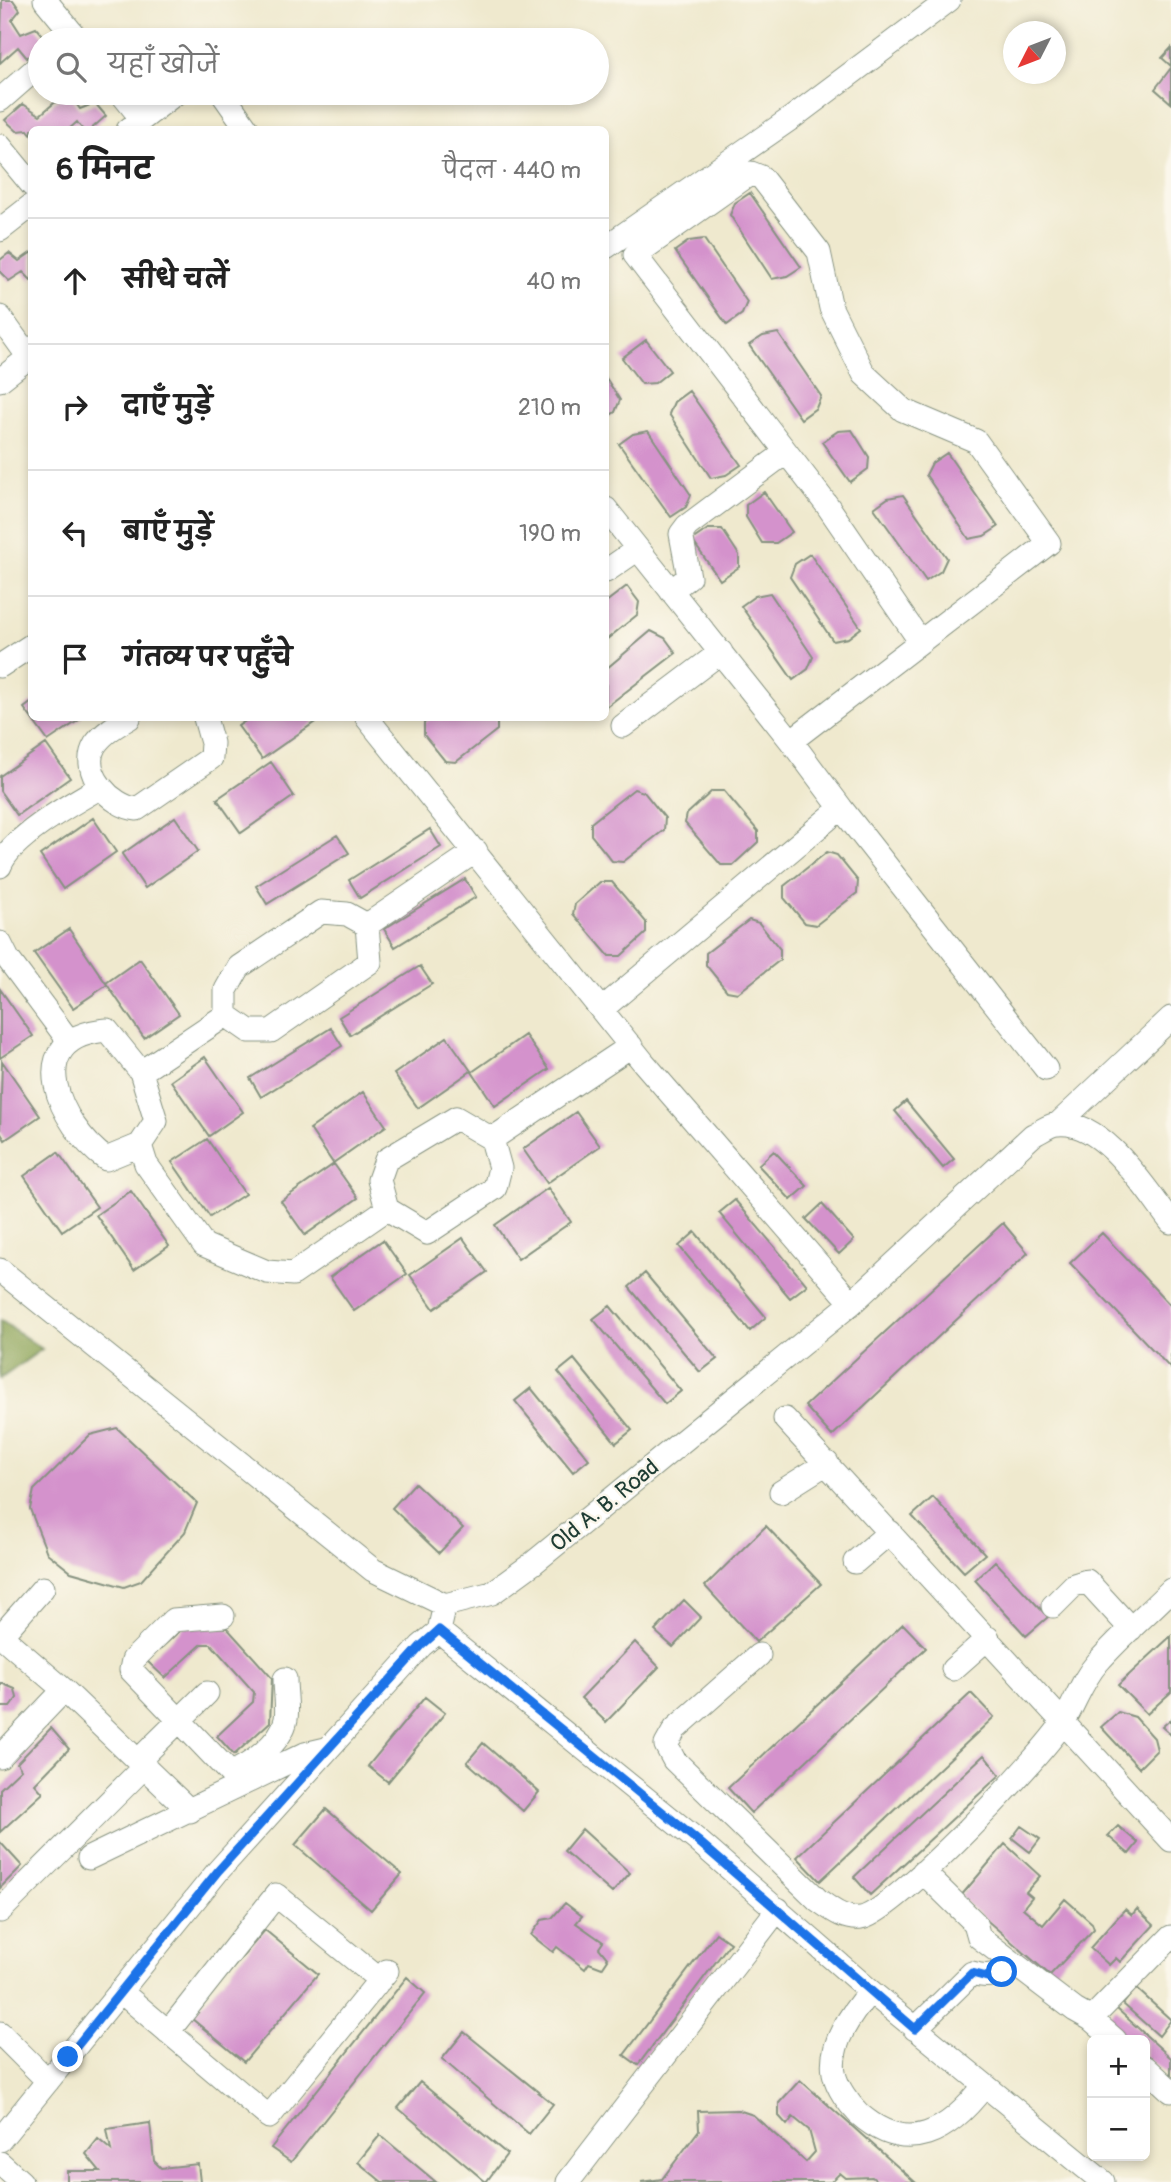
<!DOCTYPE html>
<html lang="hi">
<meta charset="utf-8">
<style>
:root{--surface:#fff;--page:#f2f2f2;--text:#222;--muted:#767676;--line:#e0e0e0}
body{margin:0;font-family:Pangolin,"Playpen Sans Deva",sans-serif;background:var(--page);color:var(--text)}
.controls{position:absolute;right:21px;bottom:21px;display:grid;overflow:hidden;border-radius:10px;box-shadow:0 4px 10px #0003}
.controls button{width:63px;height:63px;display:grid;place-items:center;padding:0;border:0;border-bottom:2px solid var(--line);background:var(--surface);color:var(--text);font:35px sans-serif}
.compass{position:absolute;left:1003px;top:21px;width:63px;height:63px;border-radius:50%;background:var(--surface);box-shadow:0 4px 10px #0003;rotate:228deg}
.stop{position:absolute;width:21px;height:21px;margin:-16px;border:5px solid #1a73e8;border-radius:50%;background:#fff}
.stop.end{background:#1a73e8;border-color:#fff;box-shadow:0 2px 7px #0008}
.list{margin:0;padding:0;list-style:none}
h2{display:flex;justify-content:space-between;align-items:center;height:91px;margin:0;padding:0 28px;font-size:30px}
h2 small{font-size:23px;font-weight:400;color:var(--muted)}
.list li{display:grid;grid-template-columns:46px 1fr auto;gap:21px;align-items:center;box-sizing:border-box;height:126px;padding:0 28px;border-top:2px solid var(--line)}
.list b{display:block;font-size:26px;white-space:nowrap}
.list em{font-size:23px;font-style:normal;color:var(--muted)}
.icon{flex:none;width:38px;height:38px;fill:none;stroke:currentColor;stroke-width:2;stroke-linecap:round;stroke-linejoin:round}
.map{position:relative;flex:none;width:1171px;height:2182px;overflow:hidden}
.search{position:absolute;background:var(--surface);box-shadow:0 4px 10px #0003;left:28px;top:28px;width:581px;height:77px;display:flex;align-items:center;gap:18px;box-sizing:border-box;padding:0 24px;border-radius:38px;color:var(--muted);font-size:26px}
.panel{position:absolute;background:var(--surface);box-shadow:0 4px 10px #0003;left:28px;top:126px;width:581px;height:595px;border-radius:10px}
.map>svg:first-child{display:block}
</style>
<div class="map">
<svg width="1171" height="2182" viewBox="0 0 1171 2182">
<rect width="100%" height="100%" fill="#fbf7ec"/>
<filter id="ink" filterUnits="userSpaceOnUse"><feTurbulence type="fractalNoise" baseFrequency=".0143" numOctaves="2"/><feDisplacementMap in="SourceGraphic" scale="14" xChannelSelector="R" yChannelSelector="G"/><feConvolveMatrix kernelMatrix="1 2 1 2 8 2 1 2 1" color-interpolation-filters="sRGB"/></filter>
<filter id="wash" filterUnits="userSpaceOnUse"><feTurbulence type="fractalNoise" baseFrequency=".00686" numOctaves="4" result="noise"/><feDisplacementMap in="SourceGraphic" scale="28" xChannelSelector="R" yChannelSelector="G"/><feGaussianBlur stdDeviation="1.57" result="paint"/><feColorMatrix in="noise" values="0 0 0 0 0 0 0 0 0 0 0 0 0 0 0 0 0 1.4 0 .05"/><feComposite in="paint" operator="in"/></filter>
<g filter="url(#wash)">
<rect width="100%" height="100%" fill="#efe9ce"/>
<path fill="#8ba354" stroke="#557044" stroke-width="2" d="M0,1320L42,1349L0,1379Z"/>
<g id="blocks">
<path fill="#d492cc" d="M2,0H13L20,10L12,20L21,34L36,28L46,40H40V47L27,58L18,47L0,63Z
M1171,48V66L1162,58Z
M1171,68V103L1155,89Z
M56,93H72L70,95L80,109L95,103L106,116L90,130H83L77,122L68,130H32V135L28,130L17,131L5,120L23,104L40,115L60,98Z
M750,193L801,267L787,276L772,279L730,215L735,203Z
M704,239L747,302L742,314L727,325L675,251L689,241Z
M32,252V281L23,272L9,281L0,272V260L9,253L19,261Z
M778,333L821,396L816,408L801,419L749,345L763,336Z
M646,340L670,371L655,383L642,384L622,358Z
M606,378L620,400L615,412L606,418Z
M689,391L741,465L726,475L711,478L669,414L674,402Z
M852,430L869,457L868,469L850,482L822,442L838,431Z
M648,431L691,495L686,507L671,517L619,444L633,434Z
M947,453L998,527L984,536L969,539L926,475L932,463Z
M764,492L792,532L776,543H762L746,517V505Z
M903,495L947,558L941,571L926,581L874,508L888,498Z
M708,529H722L739,555V567L720,580L692,540Z
M810,554L861,628L848,638L833,641L790,577L795,564Z
M627,586L639,602L637,615L606,640V602Z
M770,593L813,657L808,669L793,680L741,606L755,596Z
M651,631L665,638L676,653L606,707V669Z
M32,702V718H82L48,741L24,708Z
M250,718H311L315,722L262,759L238,726Z
M431,718H497V730L456,762L445,761L424,735V723Z
M46,744L70,778L17,815L0,791V776Z
M271,762L294,796L241,833L217,799Z
M634,789L644,792L665,818L664,830L623,862L612,861L591,835V823Z
M712,791H724L758,831V842L733,865H721L685,823L687,814Z
M175,817L198,851L145,888L122,854Z
M93,818L116,852L63,889L40,855Z
M430,829L441,847L360,898L349,880Z
M337,835L349,853L267,904L256,886Z
M827,852L837,855L858,881L857,893L816,925L805,923L784,898V886Z
M465,879L476,897L395,947L384,929Z
M600,882H612L646,922V933L621,956H609L573,914L575,904Z
M749,920L759,923L780,949V960L738,993L727,991L706,965V953Z
M69,929L107,985L73,1008L34,953Z
M140,959L179,1014L144,1038L106,983Z
M420,966L432,984L350,1035L339,1017Z
M0,989L33,1036L0,1058Z
M331,1028L342,1046L261,1097L250,1078Z
M525,1035L549,1069L495,1106L472,1072Z
M447,1037L471,1071L418,1108L394,1074Z
M205,1057L243,1112L209,1136L171,1081Z
M2,1061L40,1116L5,1140L0,1132Z
M363,1092L386,1126L333,1163L310,1129Z
M906,1101L954,1159L943,1168L895,1111Z
M576,1112L600,1146L547,1183L523,1149Z
M207,1139L245,1194L210,1217L172,1162Z
M774,1151L807,1186L791,1200L758,1165Z
M58,1152L97,1207L62,1231L24,1176Z
M334,1164L358,1198L305,1235L281,1201Z
M548,1188L571,1222L518,1259L495,1225Z
M131,1191L169,1246L134,1270L96,1215Z
M735,1200L807,1285L790,1298L719,1213Z
M822,1204L854,1240L839,1254L806,1219Z
M1003,1223L1028,1253L832,1436L805,1406Z
M695,1232L766,1317L750,1331L679,1246Z
M1102,1233L1171,1306V1369L1070,1263Z
M463,1238L487,1272L434,1309L410,1275Z
M383,1240L407,1274L354,1311L330,1277Z
M645,1273L717,1359L700,1372L629,1287Z
M610,1306L681,1391L665,1404L593,1319Z
M574,1359L632,1430L616,1443L558,1372Z
M531,1388L589,1459L573,1472L515,1401Z
M117,1428L197,1503L185,1532L141,1581L124,1587L71,1572L47,1553L30,1509L34,1490L90,1435Z
M415,1483L463,1528L439,1553L392,1508Z
M933,1497L985,1554L964,1572L912,1516Z
M766,1526L821,1584L756,1642L705,1586Z
M995,1561L1048,1617L1026,1636L975,1580Z
M684,1600L701,1617L673,1647L655,1631Z
M903,1624L926,1648L751,1813L728,1788Z
M185,1626L227,1628L272,1678L270,1722L234,1755L217,1736L253,1702L254,1692L211,1644H202L165,1678L147,1661Z
M1171,1636V1692L1147,1714L1118,1685Z
M635,1642L659,1667L606,1722L581,1698Z
M1,1683L15,1689L17,1698L10,1707H0Z
M971,1693L994,1717L820,1881L797,1857Z
M425,1697L445,1713L388,1782L368,1766Z
M1118,1712L1135,1717L1154,1738L1157,1750L1139,1768L1101,1727Z
M1171,1719V1735L1162,1727Z
M51,1728L69,1749L35,1784L43,1793L0,1832V1789L21,1769L17,1763Z
M483,1743L539,1792L523,1811L467,1762Z
M984,1755L1000,1775L870,1895L854,1877Z
M326,1809L402,1874L371,1910L295,1845Z
M1021,1826L1040,1839L1030,1852L1012,1838Z
M1118,1826L1138,1843L1129,1854L1108,1836Z
M582,1829L630,1873L612,1893L564,1851Z
M0,1842L22,1866L0,1888Z
M1005,1844L1040,1876L1026,1892L1032,1897L1023,1908L1043,1925L1065,1899L1092,1923L1094,1929L1050,1975L960,1897Z
M565,1903L582,1916L576,1923L603,1942L599,1948L608,1959L602,1968L589,1963L585,1969L557,1947L553,1952L531,1935L542,1920L552,1918Z
M1125,1909L1132,1915L1137,1909L1154,1925L1120,1962L1116,1958L1109,1965L1090,1948Z
M265,1930L318,1974L244,2062L191,2018Z
M716,1933L730,1943L638,2065L624,2055Z
M407,1977L425,1993L291,2162L271,2148Z
M1136,1988L1171,2020L1159,2036L1123,2004Z
M1116,2008L1171,2058V2076L1145,2057V2040H1126L1105,2021Z
M464,2032L553,2104L529,2134L442,2059Z
M800,2080L915,2182H878L872,2177L846,2178L840,2173L831,2182H641L662,2179L699,2130L698,2111L738,2110L753,2115L806,2162L815,2152L809,2130L793,2117L787,2125L779,2116V2103Z
M420,2082L507,2154L486,2182L398,2108Z
M150,2123L154,2161L161,2168L198,2164L200,2182H67V2171H100L86,2154L98,2139L111,2150L107,2129Z
M380,2135L436,2182H382L358,2162Z"/>
</g>
</g>
<g filter="url(#ink)">
<use href="#blocks" fill-opacity="0" stroke="#879381" stroke-width="2"/>
<g fill="none" stroke-linecap="round" stroke-linejoin="round">
<defs>
<path id="minor" d="M45,0L78,40
M121,93L142,119
M222,93L248,130
M0,100L40,65
M128,130L176,93
M0,146L32,185
M0,230L32,205
M606,247L793,117L949,0
M0,317L23,349L32,348
M0,380L32,355
M606,571L638,549
M671,591L689,577L681,534L687,526L785,453
M0,666L32,645
M129,718C117,725 103,733 95,745C79,772 112,807 137,809L211,758L212,743L205,718
M367,718L644,1063L852,1303
M623,726L721,652
M791,741L1049,543L976,441L903,410L864,374L831,308L819,252L761,177L751,173L635,255L827,505L920,641
M841,808L1046,1069
M0,866C10,838 73,803 99,788
M321,912L347,914L367,925L370,962L271,1031H249L226,1015V990L239,967Z
M367,925L476,851
M0,943L8,959L69,1041
M602,1009L841,808L791,741L606,509
M107,1030L141,1072L156,1121L140,1145L106,1159C60,1126 18,1037 107,1030Z
M141,1072L226,1015
M456,1118L492,1139L500,1168L495,1188L427,1233L387,1209L379,1180L386,1160Z
M1058,1124L1171,1018
M492,1139L631,1046
M140,1145L146,1164L204,1245L267,1272L293,1274L387,1209
M0,1270L373,1570L445,1605L492,1593L532,1564L852,1303L1033,1135C1040,1132 1050,1124 1058,1124C1104,1120 1146,1190 1171,1222
M785,1419L1171,1840
M781,1492L827,1463
M855,1562L890,1532
M445,1605L439,1631L698,1841L870,1991L1103,2182
M1053,1606L1074,1585L1087,1581L1131,1629
M223,1616L173,1620L133,1660L131,1670L230,1773C250,1766 282,1742 286,1719C288,1707 285,1692 285,1679
M0,1635L64,1690L190,1811
M1,1636L43,1588
M759,1655L675,1729L666,1745L674,1760L818,1900C831,1909 844,1920 861,1918C894,1913 1043,1755 1064,1721C1076,1701 1082,1680 1098,1662C1121,1636 1147,1614 1171,1590
M953,1669L988,1638
M0,1757L64,1690
M139,1760L207,1693
M89,1858L305,1754L326,1749
M923,1872L975,1923L979,1937L1075,2010L1091,2019L1115,2040
M0,1911L145,1766
M972,1973C989,1978 998,1976 1010,1962
M120,1991L269,2117L387,1971
M870,1991C852,2013 829,2043 834,2073C837,2088 849,2104 859,2114C908,2157 949,2132 984,2086
M1091,2019L1171,1937
M915,2029L972,1973
M168,2032L276,1895L380,1980
M0,2033L48,2081
M1145,2067L1171,2091
M0,2140L218,1871L421,1646L439,1631
M0,2163L21,2182
M568,2182L778,1909"/>
</defs>
<use href="#minor" stroke="#879381" stroke-width="25"/>
<use href="#minor" stroke="#fff" stroke-width="23"/>
</g>
</g>
<g fill="none" stroke-linecap="round" stroke-linejoin="round" filter="url(#ink)">
<path stroke="#1a73e8" stroke-width="9" d="M68,2057L218,1871L421,1646L439,1630L698,1841L915,2029L972,1973L987,1977L1002,1972"/>
</g>
<g text-anchor="middle" stroke-width="5" stroke-linejoin="round" paint-order="stroke">
<g font-size="23" fill="#1f3d34" stroke="#fbf7ec">
<text transform="translate(604 1505) rotate(-39)" y="8">Old A. B. Road</text>
</g>
</g>
</svg>
<div class="controls">
<button>+</button>
<button>−</button>
</div>
<svg class="compass" viewBox="-18 -18 36 36"><path d="M0-13l5 13h-10z" fill="#e53935"/><path d="M0 13l5-13h-10z" fill="#767676"/></svg>
<div class="stop" style="left:1002px;top:1972px"></div>
<div class="stop end" style="left:68px;top:2057px"></div>
<div class="search"><svg class="icon" aria-label="search" viewBox="0 0 24 24"><circle cx="10" cy="10" r="6"/><path d="M15 15l6 6"/></svg>यहाँ खोजें</div>
<section class="panel">
<h2>6 मिनट<small>पैदल · 440 m</small></h2>
<ul class="list">
<li><svg class="icon" aria-label="ahead" viewBox="0 0 24 24"><path d="M12 20V5M6 11l6-6 6 6"/></svg><div><b>सीधे चलें</b></div><em>40 m</em></li>
<li><svg class="icon" aria-label="right" viewBox="0 0 24 24"><path d="M7 20v-9h11M14 6l5 5-5 5"/></svg><div><b>दाएँ मुड़ें</b></div><em>210 m</em></li>
<li><svg class="icon" aria-label="left" viewBox="0 0 24 24"><path d="M17 20v-9H6M10 6l-5 5 5 5"/></svg><div><b>बाएँ मुड़ें</b></div><em>190 m</em></li>
<li><svg class="icon" aria-label="arrive" viewBox="0 0 24 24"><path d="M6 21V4h12l-3 4 3 4H6"/></svg><div><b>गंतव्य पर पहुँचे</b></div></li>
</ul>
</section>
</div>
